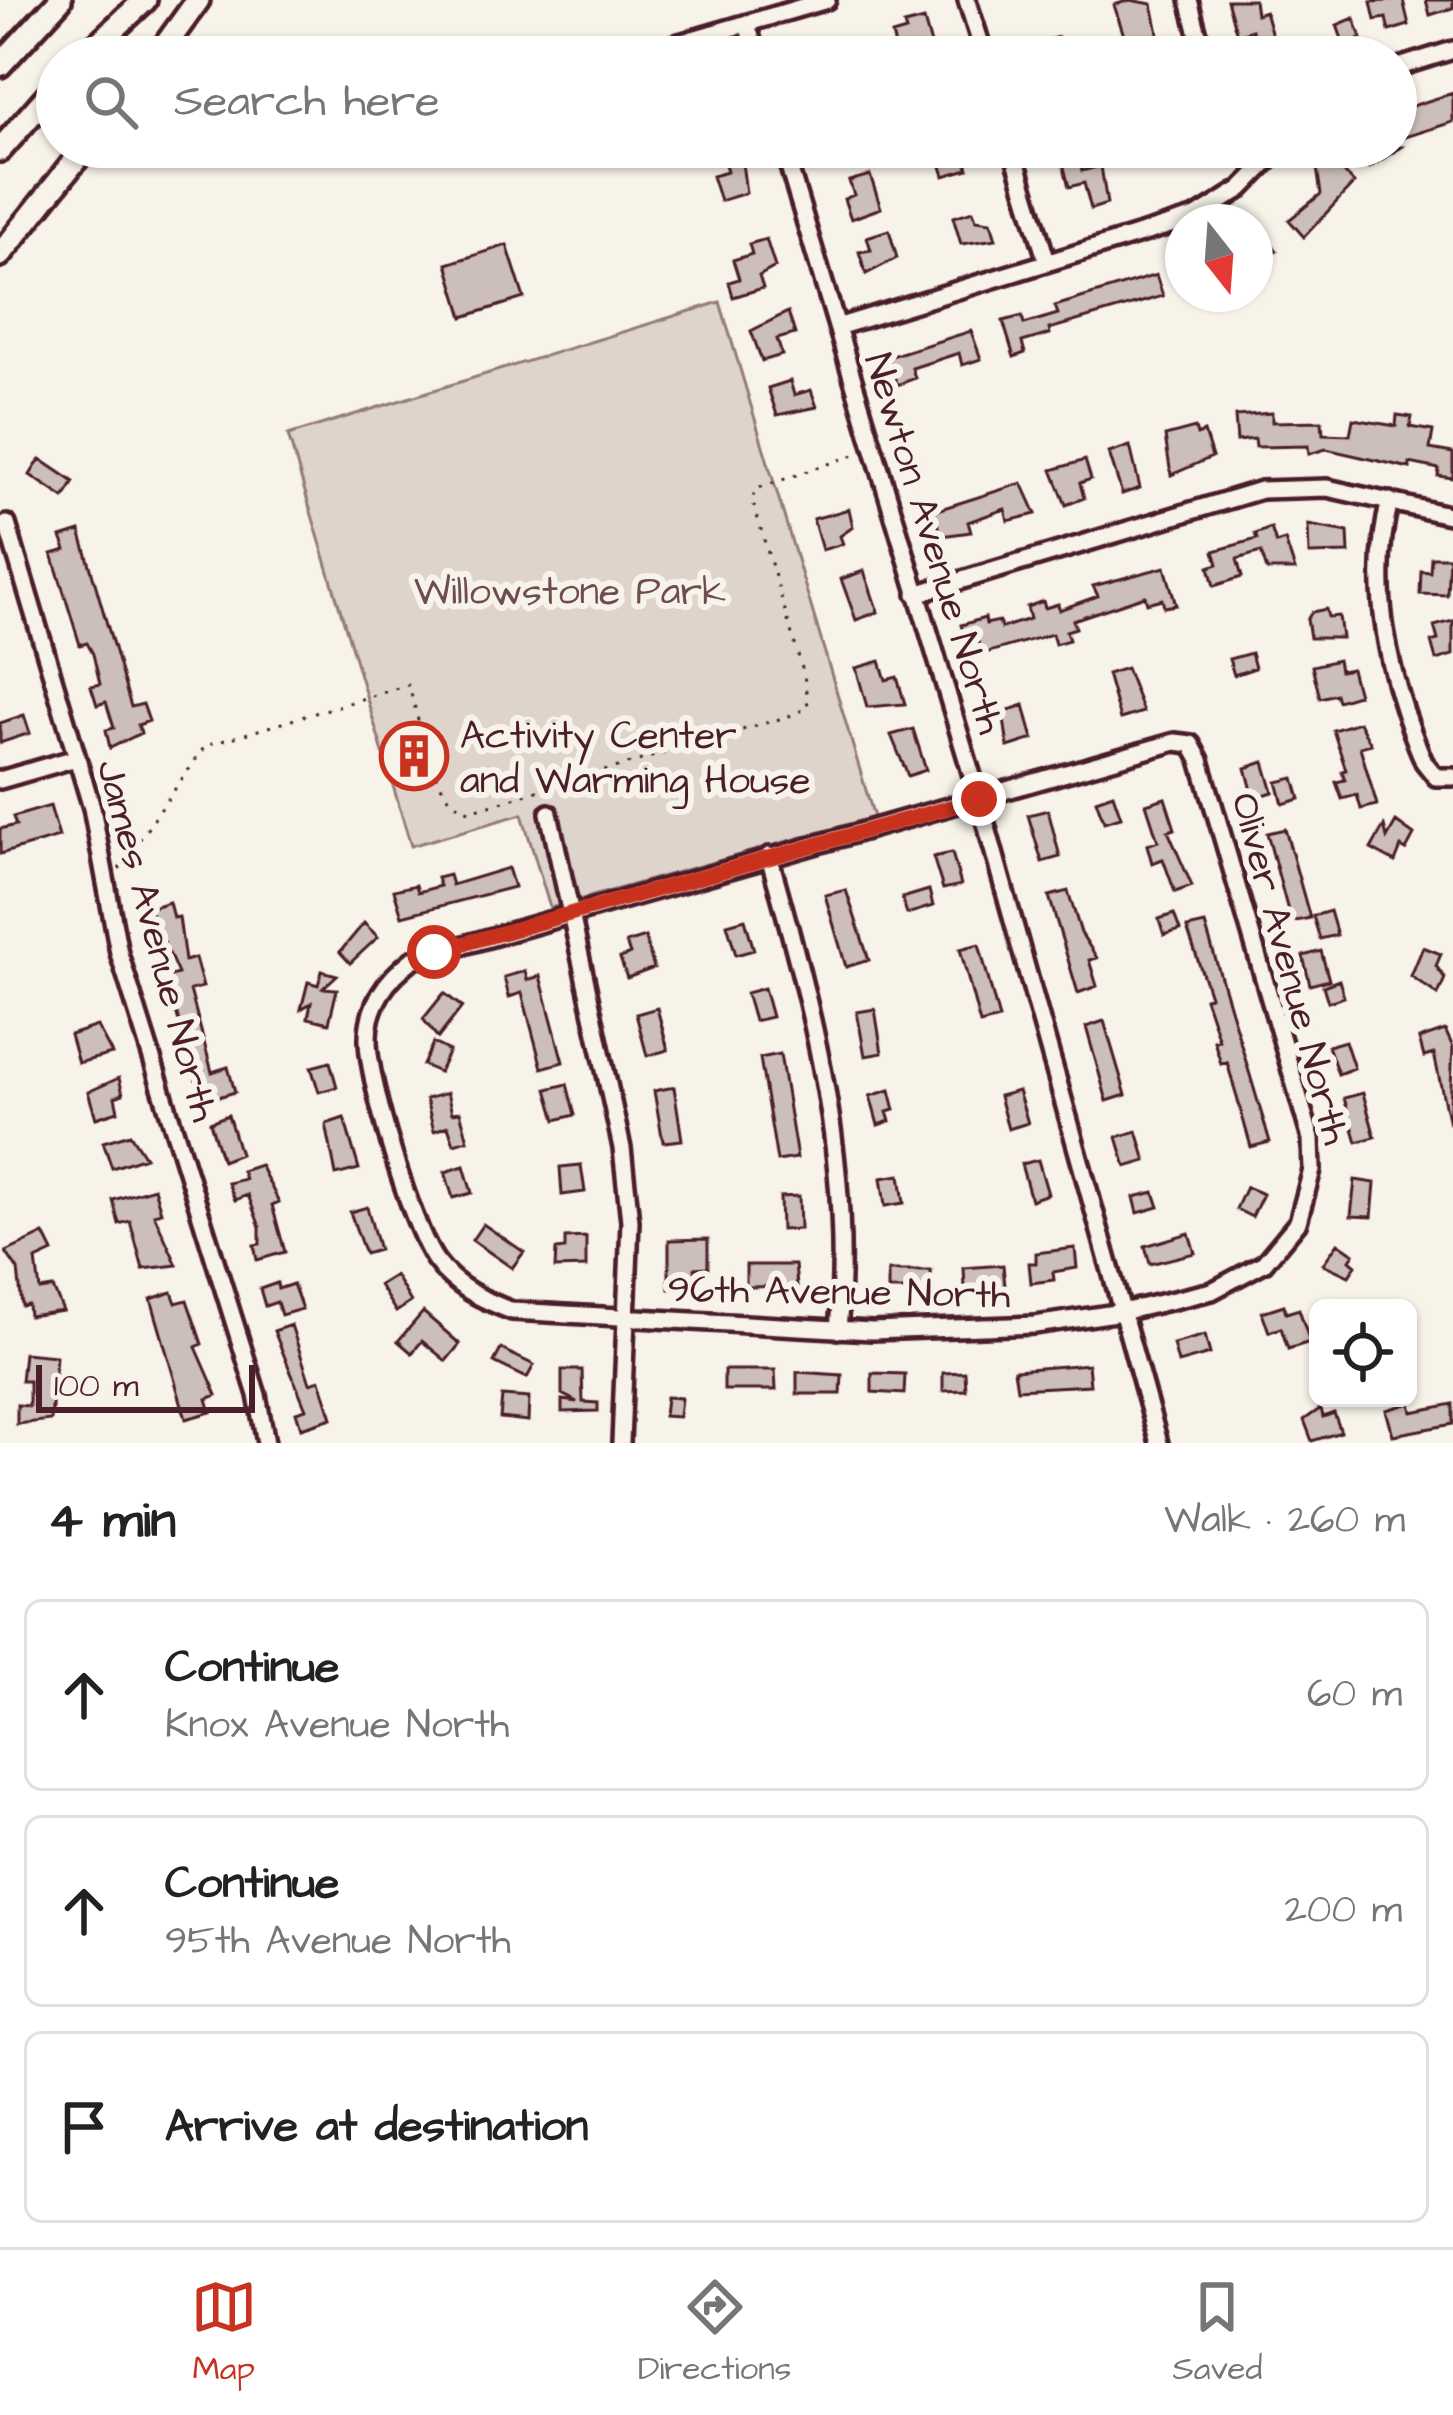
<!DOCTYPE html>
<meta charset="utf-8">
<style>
:root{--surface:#fff;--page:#f2f2f2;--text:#222;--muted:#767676;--line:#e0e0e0;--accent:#c8321e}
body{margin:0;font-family:"Architects Daughter",sans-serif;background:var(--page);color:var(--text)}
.controls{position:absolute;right:36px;bottom:36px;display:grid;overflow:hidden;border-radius:18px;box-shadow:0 3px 9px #0004}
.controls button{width:108px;height:108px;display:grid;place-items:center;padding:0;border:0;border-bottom:3px solid var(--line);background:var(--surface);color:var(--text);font:60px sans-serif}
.compass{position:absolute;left:1165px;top:204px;width:108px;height:108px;border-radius:50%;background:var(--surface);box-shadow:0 3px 9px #0004;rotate:163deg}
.scale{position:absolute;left:36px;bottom:30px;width:219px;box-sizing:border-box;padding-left:12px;border:6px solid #4a1f2b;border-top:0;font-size:33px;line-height:42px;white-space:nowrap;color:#4a1f2b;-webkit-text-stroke:9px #f7f3e8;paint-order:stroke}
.stop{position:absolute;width:36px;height:36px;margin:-27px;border:9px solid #c8321e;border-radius:50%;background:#fff}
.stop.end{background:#c8321e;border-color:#fff;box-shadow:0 3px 12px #0008}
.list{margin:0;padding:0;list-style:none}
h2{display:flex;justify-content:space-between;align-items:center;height:156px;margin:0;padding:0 48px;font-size:51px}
h2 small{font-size:39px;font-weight:400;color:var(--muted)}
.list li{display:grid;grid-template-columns:78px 1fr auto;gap:36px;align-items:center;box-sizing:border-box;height:192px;margin:0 24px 24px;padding:0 24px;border:3px solid var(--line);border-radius:18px}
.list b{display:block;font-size:45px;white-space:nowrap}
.list p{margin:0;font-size:39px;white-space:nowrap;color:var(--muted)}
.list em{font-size:39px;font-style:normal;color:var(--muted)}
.icon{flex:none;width:66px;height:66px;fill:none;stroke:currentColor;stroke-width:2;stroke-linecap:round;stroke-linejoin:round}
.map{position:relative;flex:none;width:1453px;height:1443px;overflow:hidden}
.search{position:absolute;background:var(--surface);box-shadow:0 3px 9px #0004;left:36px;right:36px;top:36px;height:132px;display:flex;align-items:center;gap:30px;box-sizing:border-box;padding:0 42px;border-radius:66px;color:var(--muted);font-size:45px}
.sheet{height:804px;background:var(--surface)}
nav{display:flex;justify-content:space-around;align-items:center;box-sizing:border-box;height:168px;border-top:3px solid var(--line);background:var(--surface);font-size:33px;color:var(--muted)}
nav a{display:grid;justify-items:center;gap:6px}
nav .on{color:var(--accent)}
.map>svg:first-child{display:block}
</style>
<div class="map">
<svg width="1453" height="1443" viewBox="0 0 1453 1443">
<rect width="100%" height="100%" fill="#f7f3e8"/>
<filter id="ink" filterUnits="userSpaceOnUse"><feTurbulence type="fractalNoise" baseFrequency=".00833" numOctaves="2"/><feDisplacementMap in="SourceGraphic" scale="24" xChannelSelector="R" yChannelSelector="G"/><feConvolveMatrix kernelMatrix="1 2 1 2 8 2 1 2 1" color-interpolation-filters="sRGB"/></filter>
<g filter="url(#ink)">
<path fill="#ded4cc" stroke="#947a7c" stroke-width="3" d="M720,302L874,817L550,908L522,814L411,846L288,435Z"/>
<path fill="#ccbfb9" stroke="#4a1f2b" stroke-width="3" d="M1130,0L1152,4L1163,57H1131L1114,5Z
M1227,0H1254L1256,14L1265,11L1274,42L1256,46L1252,30L1237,35Z
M1403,0L1409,25L1389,31L1386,18L1375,20L1371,2Z
M1426,0H1453V8L1430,15Z
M1354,18L1361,38L1344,45L1337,25Z
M924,20L933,52L898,57L892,35L906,31L904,25Z
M1058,37L1064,57H1046L1040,42Z
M1453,93V122L1402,138L1396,111Z
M935,147H963L968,169L944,176Z
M1059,147H1075L1082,171L1101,166L1107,204L1091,209L1084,183L1069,187Z
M1184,147H1208L1215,159L1196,169Z
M1339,147H1401L1369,168L1359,151L1341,170L1354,183L1304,237L1289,220L1321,194L1317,168Z
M741,155L746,193L720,201L712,176L727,172L724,160Z
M870,175L881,208L851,219L844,199L854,195L849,181Z
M973,211L976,220L991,222L996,239L961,244L953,217Z
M1255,221L1277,251L1255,267Z
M889,230L897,258L866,274L859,252L871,250L867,237Z
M766,239L775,267L759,276L763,288L733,297L729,282L739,279L733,260L752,254L749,244Z
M507,245L524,298L463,317L447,264Z
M1156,275L1163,296L1049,329L1050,334L1022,342L1025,353L1014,357L1003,321L1022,316L1024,324L1058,314L1055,306Z
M788,312L795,334L777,339L782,355L762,361L751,331Z
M971,331L981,359L962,365L959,353L912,368L915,378L897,385L888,357Z
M790,381L794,395L811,390L817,407L777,415L768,388Z
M1272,413V422L1322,421L1323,434L1350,435L1353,419L1396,426L1397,415L1412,417L1410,427L1433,431L1430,449L1453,453V478L1438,476L1439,469L1410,463V468L1326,449L1309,454L1308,446L1256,447L1255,439L1237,441L1235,416Z
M1195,428L1197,435L1204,432L1212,457L1171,475L1165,436Z
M1130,446L1140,488L1122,494L1109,453Z
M40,459L74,482L64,498L30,475Z
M1085,460L1091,479L1080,483L1084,498L1066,505L1052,470Z
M1022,483L1036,514L1008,521L1005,509L968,522L971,532L941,536L934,511Z
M849,509L853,527L840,536L843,544L822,550L813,519Z
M1308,525L1348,532L1349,553L1309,554Z
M1271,528L1276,543L1285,540L1295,570H1267L1261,552L1237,559L1242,577L1214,586L1209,567L1218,564L1214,551L1257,539L1255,534Z
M80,531L131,707L143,704L149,721L138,725L141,733L110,748L106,730L114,728L106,702L97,705L91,686L100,684L93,654L87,643L80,645L52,554L66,550L61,537Z
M1431,557H1449L1447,595L1420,594L1421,571L1430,572Z
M1165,567L1176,605L1164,607L1162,599L1147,603L1145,596L1073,620L1076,628L1066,631L1069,640L1055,644L1052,634L982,654L977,639L967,642L961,625L985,618L986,624L999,621L1001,628L1030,619L1027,607L1043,601L1045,608L1058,604L1059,610L1098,596L1093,586Z
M864,571L878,612L856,620L841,579Z
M1326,609L1328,617L1339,616L1342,638H1310L1307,619L1312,612Z
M1453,621V655L1436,660L1431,642L1438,640L1434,626Z
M1251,653L1255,668L1234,675L1229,659Z
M1338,660L1340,671L1351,669L1358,695L1338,701L1336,694L1320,698L1312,666Z
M880,661L886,680L897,677L905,704L867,707L856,668Z
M1126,668L1143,712L1120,719L1107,674Z
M1024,705L1033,739L1008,747L1003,712Z
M24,715L30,733L0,743V723Z
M1359,722L1371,744L1360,747L1377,805L1361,809L1357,795L1342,799L1336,782L1345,780L1342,771L1346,770L1333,730Z
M913,729L926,770L908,776L891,735Z
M422,732L433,771L406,779L394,740Z
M1264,762L1273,792L1254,798L1246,768Z
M1294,778L1300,799L1283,804L1277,782Z
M1113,794L1121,817L1104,822L1096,800Z
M1165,798L1175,829L1168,831L1192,886L1175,892L1163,859L1152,863L1147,845L1158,841L1146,804Z
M50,806L59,837L0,854V829L16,825L13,817Z
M1048,810L1060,857L1042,862L1028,815Z
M1396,822L1414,835L1406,850L1401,847L1395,862L1371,849L1384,826L1387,838Z
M1285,829L1310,918L1291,922L1267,833Z
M952,853L961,885L943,889L933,857Z
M508,868L514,887L402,916L394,890L416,885L418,892L440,886L437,878L449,875L452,885Z
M846,890L869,960L846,967L825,895Z
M929,890L933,906L907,914L902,898Z
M1068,891L1081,933L1097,958L1089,960L1097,986L1078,993L1049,896Z
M169,902L173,918L179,917L185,961L195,958L203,987L190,990L212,1072L228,1067L235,1092L215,1098L212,1086L199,1090L166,977L178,974L149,908Z
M1330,911L1337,935L1320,939L1313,916Z
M1174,914L1180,930L1164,935L1159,919Z
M745,919L754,950L736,955L727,924Z
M364,923L378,937L350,963L340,952Z
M1205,924L1270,1142L1251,1147L1227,1062L1221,1064L1214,1041L1219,1040L1205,998L1210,996L1187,928Z
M645,937L654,968L627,978L620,958L630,954L626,943Z
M979,944L999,1019L980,1024L960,949Z
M1423,947L1441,954L1436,966L1445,978L1438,995L1411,976Z
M1321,951L1329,980L1310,985L1303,956Z
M322,971L337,975L323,988L337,989L329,1023L308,1018L311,1003L301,1009L308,982L318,985Z
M525,971L527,980L540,976L563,1062L542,1068L522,993L509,997L504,977Z
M1339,980L1344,997L1328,1002L1323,986Z
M764,988L772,1017L754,1021L746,993Z
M444,993L462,1007L438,1038L423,1019Z
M657,1008L668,1050L647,1056L636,1014Z
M875,1009L882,1053L865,1056L857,1012Z
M1104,1021L1126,1095L1107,1101L1086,1027Z
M97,1026L112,1054L78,1063L70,1035Z
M1445,1030L1453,1047L1449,1124L1434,1054L1424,1057L1419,1039Z
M1345,1041L1354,1068L1338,1074L1328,1046Z
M433,1043L449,1051L439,1072L423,1065Z
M780,1054L797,1158L777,1161L760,1058Z
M330,1062L337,1087L319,1092L311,1067Z
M119,1078L123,1094L115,1097L118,1111L96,1118L88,1092Z
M567,1084L575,1115L556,1120L547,1089Z
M674,1087L682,1140L663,1142L654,1091Z
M890,1090L895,1110L887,1112L890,1121L878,1125L870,1096Z
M1018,1091L1028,1123L1008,1129L999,1096Z
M447,1093L452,1113L460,1112L468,1140L454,1144L448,1126L434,1131L426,1099Z
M1363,1093L1375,1137L1357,1142L1344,1098Z
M228,1115L240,1154L222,1161L210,1122Z
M344,1118L359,1169L336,1175L326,1124Z
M1137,1131L1146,1161L1126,1167L1117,1137Z
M130,1134L145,1157L112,1168L103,1142Z
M1038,1160L1048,1194L1031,1200L1021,1164Z
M260,1165L279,1202L272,1205L285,1252L257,1260L254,1245L260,1244V1227L248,1195L235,1200L228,1183L245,1179L242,1171Z
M581,1165L585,1192L562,1195L560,1167Z
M464,1166L472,1193L453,1198L445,1172Z
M900,1175L904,1203L885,1206L881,1178Z
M1355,1180L1375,1183L1372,1217L1351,1216Z
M1246,1187L1263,1194L1252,1217L1236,1209Z
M154,1188L161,1212L154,1214L177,1265L143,1269L130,1221L119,1224L113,1200Z
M1154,1192L1159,1207L1138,1213L1134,1197Z
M799,1196L800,1229L781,1230L780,1197Z
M367,1207L379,1250L365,1254L350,1212Z
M483,1224L524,1252L512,1268L472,1240Z
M1189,1233L1195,1253L1150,1264L1145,1246Z
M44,1234L53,1252L36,1260L40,1290L53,1288L63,1311L29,1316L28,1305L22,1306L18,1270L6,1252Z
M586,1237V1267L555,1268L556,1250L565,1249V1238Z
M708,1239V1267L695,1268V1289H669V1240Z
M1338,1243L1354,1254L1350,1260L1356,1265L1349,1276L1323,1264Z
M1075,1248L1077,1268L1053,1272L1054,1280L1031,1283L1029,1263H1036V1253Z
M746,1265H795L797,1286L746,1287Z
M1003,1265L1005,1286L965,1289L964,1268Z
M888,1271H931L932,1290H888Z
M395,1275L411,1302L396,1312L379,1285Z
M277,1283L278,1289L293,1284L302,1309L281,1315L277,1302L265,1306L260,1289Z
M172,1292L176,1303L187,1300L202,1344L196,1347L217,1395L207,1399L211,1412L186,1419L151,1299Z
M1284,1305L1286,1313L1299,1309L1310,1342L1288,1349L1281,1328L1269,1332L1262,1312Z
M423,1312L460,1344L446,1361L422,1341L412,1353L398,1341Z
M291,1325L310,1383L320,1380L332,1418L301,1428L296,1412L306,1409L274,1331Z
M1205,1335L1210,1354L1178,1363L1173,1344Z
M501,1349L534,1365L527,1378L494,1362Z
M24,1353L56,1356L51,1420L17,1424V1405L29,1406V1381H21Z
M1088,1364L1090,1385L1017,1389L1014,1370Z
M562,1370H582L583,1402L598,1403V1411L562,1412V1400L577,1402L562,1394Z
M724,1370H775L776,1390H724Z
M797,1372L842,1375L841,1394H797Z
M965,1372L966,1390L943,1391V1373Z
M872,1373L905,1374L904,1394L872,1392Z
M502,1396L529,1398L528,1421L500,1418Z
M666,1397L681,1398L679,1417L664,1416Z
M1410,1403L1412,1412L1453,1404V1424L1393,1435L1386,1410Z
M1321,1408L1323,1417L1334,1413L1341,1432L1312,1441L1304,1420Z"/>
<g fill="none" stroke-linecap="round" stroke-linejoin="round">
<defs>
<path id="minor" d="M967,0L985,57
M1189,0L1204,57
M747,24L757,57
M631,57L827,0
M1396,68L1453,50
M783,147L979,799L1159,1443
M1012,147L1047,262
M837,327L1196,217L1241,189L1282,147
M1390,501C1367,587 1390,682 1424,762L1436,777H1453
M7,524L92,808L119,953L257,1395L266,1443
M916,594L1261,490L1327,488L1453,516
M1175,742L1191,744L1200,760L1311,1139L1312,1170L1298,1222L1264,1263L1212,1291L1122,1312L1035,1325L872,1331L512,1311C483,1300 455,1287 436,1261C412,1228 367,1079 368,1038C368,1005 386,980 412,960Z
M0,780L76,758
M549,813L622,1148L630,1221L621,1443
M769,856C814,1014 853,1165 838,1330"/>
<path id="highway" d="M84,57L145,0
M157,57L198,0
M0,65L60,0
M0,150L57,85
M0,255L86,147"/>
</defs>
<use href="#minor" stroke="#4a1f2b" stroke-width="24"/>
<use href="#highway" stroke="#4a1f2b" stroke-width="30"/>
<path stroke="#4a1f2b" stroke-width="3" stroke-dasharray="3 9" stroke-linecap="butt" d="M119,869L205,746L408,685C421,720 430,802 470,811L796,714L808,706L804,675L752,499L756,489L857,454"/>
<use href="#minor" stroke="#f7f3e8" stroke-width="15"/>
<use href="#highway" stroke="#f7f3e8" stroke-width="21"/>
</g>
</g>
<g fill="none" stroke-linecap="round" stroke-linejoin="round" filter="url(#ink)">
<path stroke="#c8321e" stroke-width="15" d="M434,952L979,799"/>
</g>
<defs>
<symbol id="building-ring" viewBox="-11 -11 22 22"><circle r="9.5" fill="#f7f3e8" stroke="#c8321e" stroke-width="1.5"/><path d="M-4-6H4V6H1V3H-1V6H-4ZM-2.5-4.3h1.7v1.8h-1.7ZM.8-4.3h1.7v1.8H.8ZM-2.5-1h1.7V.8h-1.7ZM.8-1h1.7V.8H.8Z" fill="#c8321e"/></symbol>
</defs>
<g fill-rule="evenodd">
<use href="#building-ring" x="376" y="718" width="76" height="76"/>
</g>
<g text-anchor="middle" stroke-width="12" stroke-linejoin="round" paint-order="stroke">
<g font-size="39" fill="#4a1f2b" stroke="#f7f3e8">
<text transform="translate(936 543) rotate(73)" y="14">Newton Avenue North</text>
<text transform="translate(159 940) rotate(75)" y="14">James Avenue North</text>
<text transform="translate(1292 968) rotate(75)" y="14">Oliver Avenue North</text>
<text transform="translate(839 1290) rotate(1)" y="14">96th Avenue North</text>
</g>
<g font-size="39" fill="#6f4c53" stroke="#f7f3e8">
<text x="570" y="604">Willowstone Park</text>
</g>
<g font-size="39" fill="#4a1f2b" stroke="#f7f3e8" text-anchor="start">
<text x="460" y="748">Activity Center<tspan x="460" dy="45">and Warming House</tspan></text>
</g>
</g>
</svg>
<div class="controls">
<button><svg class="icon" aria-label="locate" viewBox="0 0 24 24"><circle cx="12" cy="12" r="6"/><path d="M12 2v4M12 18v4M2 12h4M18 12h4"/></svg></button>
</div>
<svg class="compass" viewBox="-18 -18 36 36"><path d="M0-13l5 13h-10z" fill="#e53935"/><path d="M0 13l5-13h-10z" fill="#767676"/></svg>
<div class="scale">100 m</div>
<div class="stop" style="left:434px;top:952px"></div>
<div class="stop end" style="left:979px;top:799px"></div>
<div class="search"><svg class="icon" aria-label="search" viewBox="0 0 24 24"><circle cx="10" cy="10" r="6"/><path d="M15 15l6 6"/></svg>Search here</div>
</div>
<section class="sheet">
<h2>4 min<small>Walk · 260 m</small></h2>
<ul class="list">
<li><svg class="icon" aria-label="ahead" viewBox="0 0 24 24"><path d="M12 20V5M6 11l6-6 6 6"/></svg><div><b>Continue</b><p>Knox Avenue North</p></div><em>60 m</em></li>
<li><svg class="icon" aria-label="ahead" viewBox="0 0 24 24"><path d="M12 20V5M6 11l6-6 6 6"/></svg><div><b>Continue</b><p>95th Avenue North</p></div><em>200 m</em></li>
<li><svg class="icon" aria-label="arrive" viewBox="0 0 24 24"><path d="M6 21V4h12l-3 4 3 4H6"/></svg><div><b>Arrive at destination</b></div></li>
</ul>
</section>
<nav>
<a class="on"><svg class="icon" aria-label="map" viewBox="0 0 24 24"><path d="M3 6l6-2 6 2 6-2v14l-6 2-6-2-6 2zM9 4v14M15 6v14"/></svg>Map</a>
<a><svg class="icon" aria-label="directions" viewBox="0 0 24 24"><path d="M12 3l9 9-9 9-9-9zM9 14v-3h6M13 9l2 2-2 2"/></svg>Directions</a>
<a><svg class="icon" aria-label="saved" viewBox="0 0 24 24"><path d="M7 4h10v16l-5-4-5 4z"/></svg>Saved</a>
</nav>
